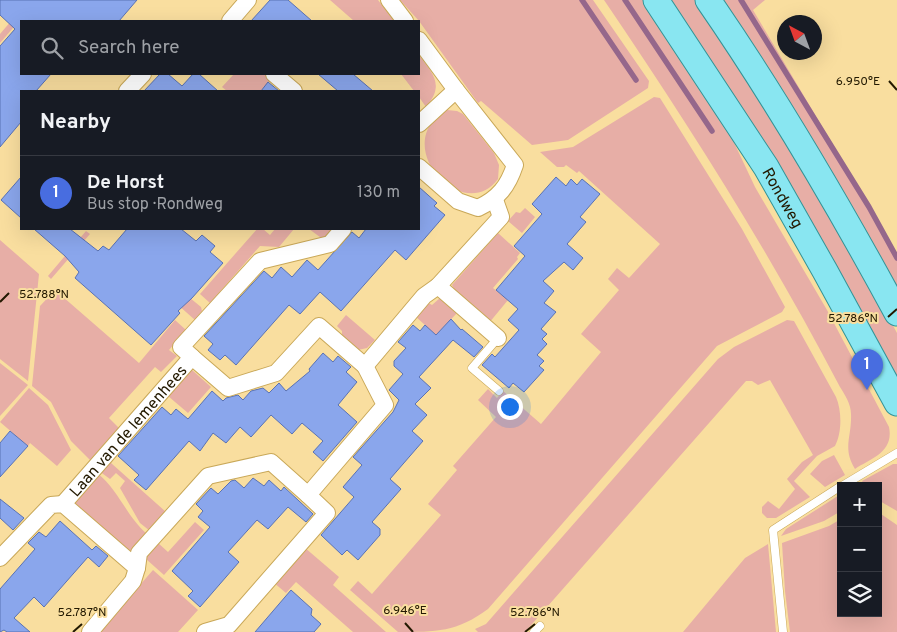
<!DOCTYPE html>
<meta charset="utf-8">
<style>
:root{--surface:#171b24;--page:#242831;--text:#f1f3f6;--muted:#9ea1a6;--line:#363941;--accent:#486de0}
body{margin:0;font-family:Overpass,sans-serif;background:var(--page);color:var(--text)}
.controls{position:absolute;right:15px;bottom:15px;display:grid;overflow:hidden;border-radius:0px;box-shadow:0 5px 20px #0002}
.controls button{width:45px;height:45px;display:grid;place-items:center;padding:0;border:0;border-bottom:1px solid var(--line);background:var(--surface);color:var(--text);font:25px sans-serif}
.compass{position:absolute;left:777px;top:15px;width:45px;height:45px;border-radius:50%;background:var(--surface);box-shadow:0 5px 20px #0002;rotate:319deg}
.you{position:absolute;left:509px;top:406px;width:18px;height:18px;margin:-12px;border:4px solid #fff;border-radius:50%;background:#1a73e8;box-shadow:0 0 0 8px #1a73e833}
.badge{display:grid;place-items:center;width:32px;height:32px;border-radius:50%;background:var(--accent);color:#fff;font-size:16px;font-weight:700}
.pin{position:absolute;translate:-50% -41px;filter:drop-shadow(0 1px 2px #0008)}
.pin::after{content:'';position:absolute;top:26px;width:18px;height:15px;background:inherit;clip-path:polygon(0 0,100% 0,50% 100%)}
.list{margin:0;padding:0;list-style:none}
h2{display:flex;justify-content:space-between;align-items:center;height:65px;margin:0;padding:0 20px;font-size:21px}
h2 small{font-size:16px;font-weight:400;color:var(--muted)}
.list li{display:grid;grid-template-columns:32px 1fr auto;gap:15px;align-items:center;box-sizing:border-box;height:75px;padding:0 20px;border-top:1px solid var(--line)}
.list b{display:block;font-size:19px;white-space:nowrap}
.list p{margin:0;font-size:16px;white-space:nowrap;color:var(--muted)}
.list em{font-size:16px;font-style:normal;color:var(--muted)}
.icon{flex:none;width:28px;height:28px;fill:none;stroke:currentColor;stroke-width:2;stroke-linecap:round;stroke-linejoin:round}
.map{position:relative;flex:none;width:897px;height:632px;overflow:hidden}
.search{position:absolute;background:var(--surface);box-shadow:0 5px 20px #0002;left:20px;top:20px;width:400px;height:55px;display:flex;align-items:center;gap:12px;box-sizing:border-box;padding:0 18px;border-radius:0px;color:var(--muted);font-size:19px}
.panel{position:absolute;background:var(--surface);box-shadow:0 5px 20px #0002;left:20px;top:90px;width:400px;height:140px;border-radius:0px}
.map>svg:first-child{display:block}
</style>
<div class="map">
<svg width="897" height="632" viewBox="0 0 897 632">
<rect width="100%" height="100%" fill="#f9de9f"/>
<path fill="#e7aea6" d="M29,0H37L0,43V34Z
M330,0H378L394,21H354Z
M400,0H593L649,81L648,88L568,140L532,145L481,101L478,103L419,21Z
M604,0H645L722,117L755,187L827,310L889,427C894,452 872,458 855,469C842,448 852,437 851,414C851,404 845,395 840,387C770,253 689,125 604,0Z
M668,0H696L854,253L897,333V381Z
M720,0H765L753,10L897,253V290Z
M419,55C433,74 445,85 426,107L419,97V91H414L401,74H419Z
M234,74H266L284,89L271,80L261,91H227L222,87Z
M654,97L660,98L742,229L785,307L782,312L717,346L488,609C457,632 436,632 398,632L350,590L358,581L372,594L441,515L428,504L457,470L453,466L496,417L478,400L488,389L497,398L503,391L541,424L601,352L581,334L619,290L608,279L617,268L629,278L660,244L579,171L577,173L566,165L564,167H557L540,152L573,147Z
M447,110L457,111L463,114L494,153L499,165L498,179C467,221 403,161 432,122C437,117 440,112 447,110Z
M525,208L535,217L522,233L508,221L516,212L520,213Z
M257,229H263L270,235L275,229H294L279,247L260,246L210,303L200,294Z
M309,229H334L324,240Z
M86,231L90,234L51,279L48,276Z
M498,233L520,253L517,257L518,259L493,288L508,300L489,323L457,295L452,285Z
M0,240L39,274L28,381L0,359Z
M178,288L201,307L202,311L195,320L169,297Z
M55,290L139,363L175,320L186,330L169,350L177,356L161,372L155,367L109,418L119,428L90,460L71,441L51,402L32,386L40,306Z
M440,298L457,313L436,335L415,316L427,302L432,305Z
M346,315L375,340L367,348L358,350L342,338V331L337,326Z
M787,320L794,321L836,397C842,411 842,433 835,446L817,456L794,481L810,497L776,518H767L762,513V507L768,501L779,509L795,489L787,479L802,462L813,455L770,380L758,385L752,381H746L525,632H478L475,629L486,624L718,359L734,347Z
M0,363L28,385L0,416Z
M192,370L211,387L188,413L168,396Z
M29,388L48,405L71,450L57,466L30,443L28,446L0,422Z
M114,453L117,455L111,463L166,512L150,531L140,523L120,488L125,481L116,473L110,479L99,471Z
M834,455L845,475L825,487L810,474L822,461Z
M893,464H897V511L878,500V486H865L862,481Z
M97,473C119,490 126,516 147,534L129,555L70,504Z
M841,494V511L824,521L781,536L786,529Z
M878,512L897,525V632H790L785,591L782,543L829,526L841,519V613H878Z
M195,522L204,530L164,575L146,559V555L157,542L168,552Z
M768,544L776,632H683L745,558Z
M304,547L339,577L333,585L386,632H353L296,582L286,593L273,582Z
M153,570L198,610L178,632H99Z"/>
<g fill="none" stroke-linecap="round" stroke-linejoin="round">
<path stroke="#95678b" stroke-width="5.5" d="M582,0L636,80
M625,0L712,131
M741,0L869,207L897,258"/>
</g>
<path fill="#8aa6ec" stroke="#5972b4" d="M0,0H137L119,21H21V74H51L36,91H21V122L0,147V46L15,29L0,15Z
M270,0H288L312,21H251Z
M160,74H168L182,86L193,74H199L218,91H144Z
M318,74H353L373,91H338Z
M268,82L279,91H261Z
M21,177V218L1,200Z
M556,177L566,186L571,179L577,185L582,179L600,194L580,217L586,222L567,244L583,258L573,270L564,262L543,281L554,291L544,303L556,312L541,329L547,334L542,339L547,344L537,355L544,361L539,366L544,370L524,392L513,383L509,388L482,365L492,354L495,357L519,330L508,320L518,309L496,290L525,256L514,246L542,214L532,204Z
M419,187L437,203L434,206L445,215L406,260L395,250L341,311L320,292L300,314L289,305L236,365L225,355L220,360L208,350L213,344L204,336L264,271L272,278L281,267L292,277L307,260L318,270L352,232L359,238L366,229H419Z
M34,229H70L98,251L103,246L109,250L127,229H181L196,241L202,235L215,246L210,252L223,263L192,298L178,311L180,313L151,345L75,278L79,272L65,256Z
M451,319L461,330L462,329L483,347L474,357L453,340L419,377L431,388L415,404L427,415L412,431L423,441L390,479L401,489L372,522L380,529V535L358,560L347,550L342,555L321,535L354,497L343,487L362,465L353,457L393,412L399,400L389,390L403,374L394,366V361L406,348L398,342L413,325L420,331L425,325L436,335Z
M323,353L333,362L338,356L351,367L346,372L357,382L338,405L357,422L323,461L313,452L323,441L302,423L292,434L271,415L251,437L240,427L226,443L213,433L200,451L189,441L146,490L134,480L139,475L118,456L162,407L171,415L176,409L188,419L212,391L223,401L226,398L238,395L243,400L251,391L263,388L269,393L279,383L286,391L310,371L309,369Z
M10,431L28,446L0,477V443Z
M253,478L264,486L269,480L281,491L284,487L313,514L306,522L288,507L268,529L257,520L228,552L239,562L200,607L188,596L193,591L172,571L210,527L198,517L203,511L196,504L211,488L218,494L231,481L235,480L244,488Z
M0,499L24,518L13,530L0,518Z
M60,521L92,550L96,546L108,556L99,567L88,557L44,607L34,597L14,618L30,632H7L4,630L0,632V589L35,549L28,543L39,532L46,537Z
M291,590L312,609L311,615L321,624L314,632H255Z"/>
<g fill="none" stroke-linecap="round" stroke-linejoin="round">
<defs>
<path id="lane" d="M498,338L472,368L499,391
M842,486L897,453
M534,632L540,626
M783,632L773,530L841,486"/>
<g id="street">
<path d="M389,0L405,21"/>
<path d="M230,21L248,0"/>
<path d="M419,40L456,90"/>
<path d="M274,74L294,91"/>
<path d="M127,91L143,74"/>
<path d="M419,124L456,90L515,165C508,186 499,198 478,208L458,201L419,167"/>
<path d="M438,286L498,338"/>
<path d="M192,357L228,388L276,373L319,326L365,366L424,296L438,286L501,217L495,200"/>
<path id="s1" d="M63,504L192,357L181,347L260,261L330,244L343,229"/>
<path d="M0,558L51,505L63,504L137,568L133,581L90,632"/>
<path d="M137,568L139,553L208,476L271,462L308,495L385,405L365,366"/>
<path d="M205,632L229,625L327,513L308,495"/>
</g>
<g id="primary">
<path id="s2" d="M656,0L766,167L825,271L897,403"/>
<path d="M708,0C777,100 839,206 897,313"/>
</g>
</defs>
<use href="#lane" stroke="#c9a858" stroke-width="9"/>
<use href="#street" stroke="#c9a858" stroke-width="18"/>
<use href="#primary" stroke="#339396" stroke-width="27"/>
<use href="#lane" stroke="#fff" stroke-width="8"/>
<use href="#street" stroke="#fff" stroke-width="16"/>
<use href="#primary" stroke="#89e6f1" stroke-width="25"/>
</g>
<path fill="none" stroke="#231901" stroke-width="2" d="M889,81L897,90M0,302L9,293M888,317L897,309M405,623L413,632M73,632L82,624M525,632L535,624"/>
<g text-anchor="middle" stroke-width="4" stroke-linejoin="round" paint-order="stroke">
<g font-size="16" fill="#231901" stroke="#f9de9f">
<text dy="6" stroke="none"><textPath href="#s2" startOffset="235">Rondweg</textPath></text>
<text dy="6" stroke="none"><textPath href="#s1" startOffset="98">Laan van de Iemenhees</textPath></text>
</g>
</g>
<g font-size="12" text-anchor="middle" fill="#231901" stroke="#f9de9f" stroke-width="4" stroke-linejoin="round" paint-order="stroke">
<text x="858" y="85">6.950°E</text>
<text x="44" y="298">52.788°N</text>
<text x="853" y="322">52.786°N</text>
<text x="405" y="614">6.946°E</text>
<text x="82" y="616">52.787°N</text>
<text x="535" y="616">52.786°N</text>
</g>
</svg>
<div class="controls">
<button>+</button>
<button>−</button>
<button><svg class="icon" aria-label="layers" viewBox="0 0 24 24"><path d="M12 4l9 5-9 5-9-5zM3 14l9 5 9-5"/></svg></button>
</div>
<svg class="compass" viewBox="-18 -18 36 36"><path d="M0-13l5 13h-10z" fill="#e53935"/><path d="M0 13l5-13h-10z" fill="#9ea1a6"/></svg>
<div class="you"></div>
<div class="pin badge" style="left:867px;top:390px">1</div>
<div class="search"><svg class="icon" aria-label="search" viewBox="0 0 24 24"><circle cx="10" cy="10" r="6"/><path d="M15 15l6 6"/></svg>Search here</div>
<section class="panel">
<h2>Nearby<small></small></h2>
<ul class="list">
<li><span class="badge">1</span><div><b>De Horst</b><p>Bus stop · Rondweg</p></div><em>130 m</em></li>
</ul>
</section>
</div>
